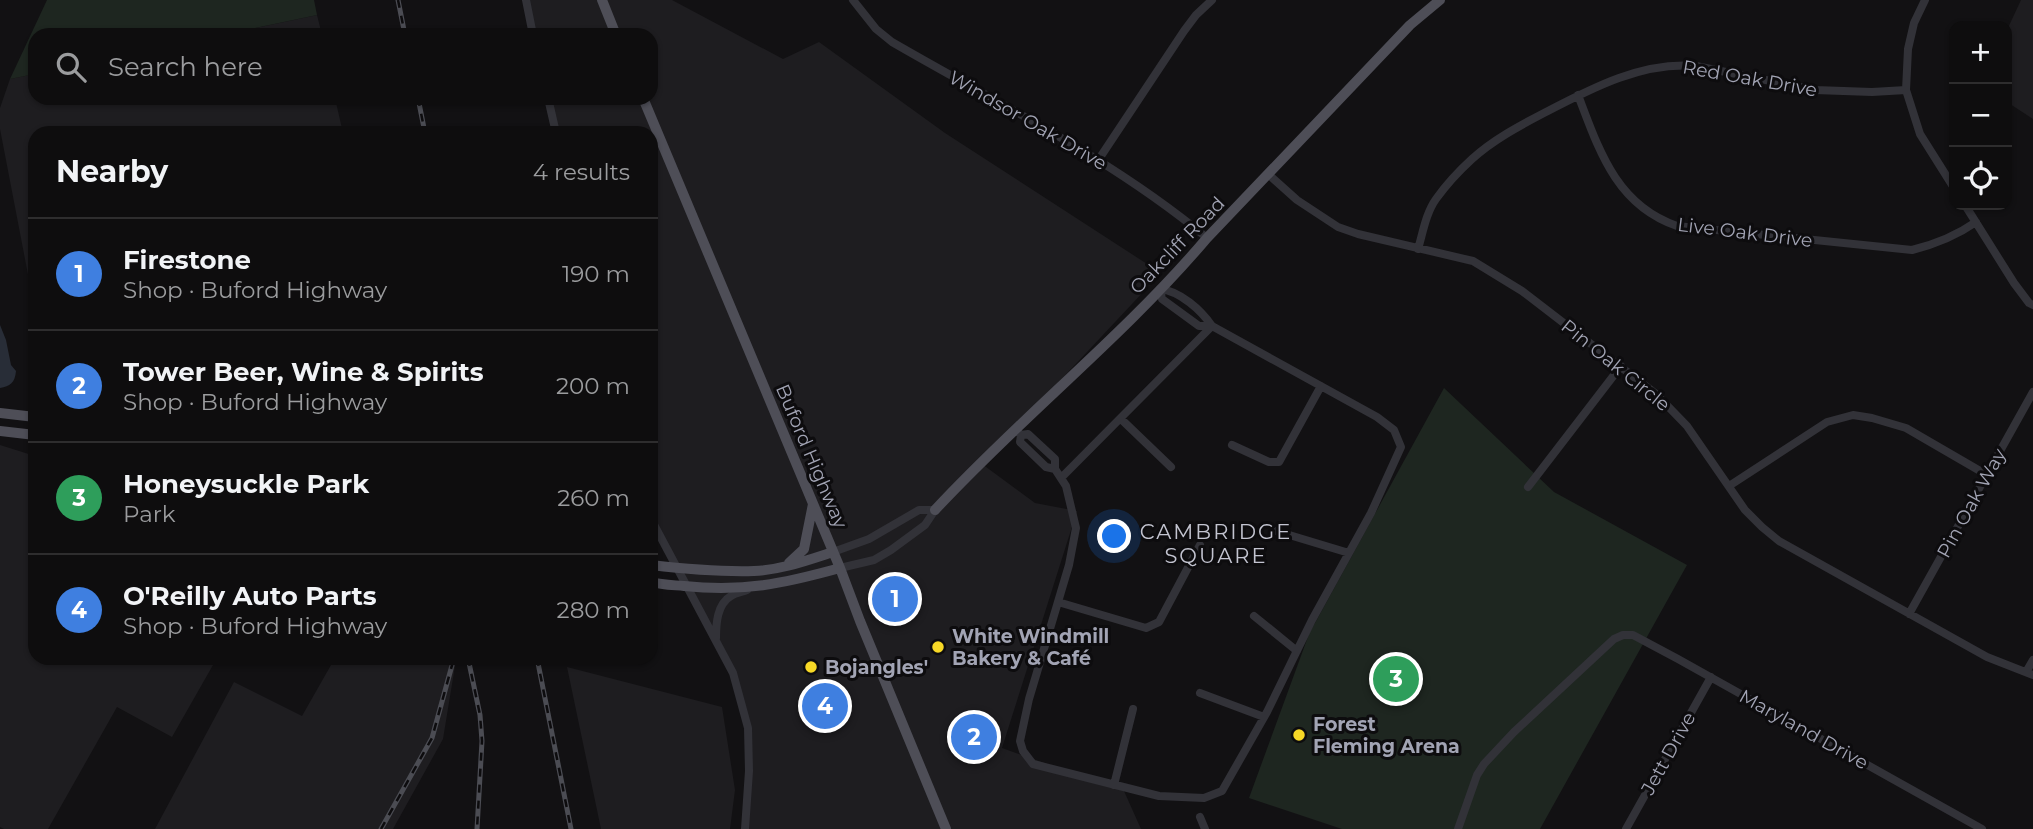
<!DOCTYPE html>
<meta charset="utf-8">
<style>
:root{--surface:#0e0d0e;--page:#1c1b1c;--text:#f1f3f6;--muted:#9b9c9e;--line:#2e2d2e;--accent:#b45309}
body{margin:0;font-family:Montserrat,sans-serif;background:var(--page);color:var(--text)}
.controls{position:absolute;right:21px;top:21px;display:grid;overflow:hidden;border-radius:14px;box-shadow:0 2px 5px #0004}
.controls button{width:63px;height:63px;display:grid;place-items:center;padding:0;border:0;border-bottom:2px solid var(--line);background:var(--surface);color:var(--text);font:35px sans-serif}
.you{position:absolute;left:1115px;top:537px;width:24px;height:24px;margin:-18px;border:5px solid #fff;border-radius:50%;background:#1a73e8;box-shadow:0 0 0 10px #1a73e833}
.badge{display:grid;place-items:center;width:46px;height:46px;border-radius:50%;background:var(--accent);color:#fff;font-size:23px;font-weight:700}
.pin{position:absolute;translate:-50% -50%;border:4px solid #fff;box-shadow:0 2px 7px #0006}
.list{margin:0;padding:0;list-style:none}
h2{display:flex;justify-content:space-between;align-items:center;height:91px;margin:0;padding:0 28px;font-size:30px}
h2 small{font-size:23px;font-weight:400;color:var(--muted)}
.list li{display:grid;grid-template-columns:46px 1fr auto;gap:21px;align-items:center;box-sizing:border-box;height:112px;padding:0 28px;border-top:2px solid var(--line)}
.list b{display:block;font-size:26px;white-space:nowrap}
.list p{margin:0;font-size:23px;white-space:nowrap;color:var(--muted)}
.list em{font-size:23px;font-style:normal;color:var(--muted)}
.icon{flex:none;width:38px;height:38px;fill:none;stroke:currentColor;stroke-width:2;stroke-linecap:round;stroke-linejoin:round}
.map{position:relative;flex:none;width:2033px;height:829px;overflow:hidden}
.search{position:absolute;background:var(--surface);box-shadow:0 2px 5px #0004;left:28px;top:28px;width:630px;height:77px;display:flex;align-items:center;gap:18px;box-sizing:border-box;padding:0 24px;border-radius:21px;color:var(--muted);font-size:26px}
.panel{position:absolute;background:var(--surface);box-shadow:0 2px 5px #0004;left:28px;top:126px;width:630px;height:539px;border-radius:21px}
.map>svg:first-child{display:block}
</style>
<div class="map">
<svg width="2033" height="829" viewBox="0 0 2033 829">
<rect width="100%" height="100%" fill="#121113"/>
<path fill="#1e1d20" d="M527,0H672L783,59L819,42L945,133L1161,273L982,464L1035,503L1077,511L1002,748L1124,791L1141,829H746L749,739L730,660L651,518V133H555L548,98H651V35H535Z
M2021,0H2033V119L2007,102V30Z
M317,15L322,35H221Z
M35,74V98H335L343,133H35V311L0,129V108L10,79Z
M0,445L35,456V658H217L172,737L117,707L48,829H4L0,827Z
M335,658H390L455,666L443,739L393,829H155L234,682L302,716Z
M567,667L722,707L735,790L730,829H601Z"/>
<path fill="#1e2620" d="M47,0H314L317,15L221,35H35V74L10,79Z
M1444,388L1554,492L1687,565L1540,829H1342L1249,798L1309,634Z"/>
<path fill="#282d37" d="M0,325L6,340L11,365L16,371C15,383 10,386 0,388Z"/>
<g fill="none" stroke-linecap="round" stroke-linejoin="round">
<path stroke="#323238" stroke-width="8" d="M526,0L533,35
M853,0L876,29L892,42C999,104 1112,159 1207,238
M1925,0L1914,23L1908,49L1906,90L1920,134L1954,188
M1578,95C1599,150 1616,205 1677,226L1912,250C1936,244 1956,236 1976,222
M548,98L556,133
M1099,159L1184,31L1196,15L1212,0
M1268,174L1297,200L1338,227L1358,234L1473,261L1522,291L1656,394L1687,426L1745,510L1762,527L1779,541L1987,657L2033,675
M1965,205L2014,283L2029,303L2033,305
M1418,249C1423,232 1426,213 1436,199C1446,185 1460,170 1472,159C1493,140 1519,126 1544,113C1590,89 1642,61 1696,66L1815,90L1872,92L1906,90
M1121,419L1171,467
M1016,430L1021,435L1028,434L1055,459V469L1066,486L1076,528L1069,565L1029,699L1020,741L1023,751L1033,764L1159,796L1204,798L1222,791L1267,712L1312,620L1371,513L1401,447L1394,430L1377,417L1212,326C1201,310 1180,291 1160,289L1162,299L1199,326H1212
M1021,435L1020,442L1046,467L1055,469
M1232,445L1269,462H1279L1321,386
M1061,478L1212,326
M1729,486L1827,422L1853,415L1872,418L1906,428L1987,475
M1528,487L1621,366
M651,519L733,673L748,728L749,771L745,829
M1276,531L1349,553
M833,552L869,539L919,510H935
M840,568L874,560L891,550L925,525L935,510
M1058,602L1146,628L1159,622L1200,545
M1909,614L2033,392
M1254,616L1297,651
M716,638C716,624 717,604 731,596C735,593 742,592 747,590
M2026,672L2033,660
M1200,693L1264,717
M1114,785L1133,709
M1200,817L1205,829
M1458,829L1477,775L1484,764L1514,732L1614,639L1623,635H1633L1678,659L1982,829
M1626,829L1711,677"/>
<path stroke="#4e4e57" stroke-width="10" d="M602,0L616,35
M643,98L840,568L860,621L946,829
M0,413L35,417
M0,431L35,435
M935,510C1022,416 1124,336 1207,238L1410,25L1440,0
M789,563L804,549L813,504
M651,565C685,569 719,572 754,571C781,570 808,560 833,552
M651,582C662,585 673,585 684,586C744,592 782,584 840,568"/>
<defs>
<path id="rail" d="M398,0L405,35
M418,98L425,133
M468,658L480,715L482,741L477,829
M537,658L571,829
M381,829L432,738L454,658"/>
</defs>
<use href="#rail" stroke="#4b4c53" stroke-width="5"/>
<use href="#rail" stroke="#0d0c0e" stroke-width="2.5" stroke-dasharray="8" stroke-linecap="butt"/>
</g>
<g fill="#f7d826" stroke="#0d0c0e" stroke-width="2.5">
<circle cx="938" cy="647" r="7"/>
<circle cx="811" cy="667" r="7"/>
<circle cx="1299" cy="735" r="7"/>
</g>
<g text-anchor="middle" stroke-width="6" stroke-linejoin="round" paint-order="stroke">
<g font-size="19" fill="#a2a4b4" stroke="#0d0c0e">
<text transform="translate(1750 78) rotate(10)" y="7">Red Oak Drive</text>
<text transform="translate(1028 120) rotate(30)" y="7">Windsor Oak Drive</text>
<text transform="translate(1745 232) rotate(7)" y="7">Live Oak Drive</text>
<text transform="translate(1177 245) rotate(-46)" y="7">Oakcliff Road</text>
<text transform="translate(1616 365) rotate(39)" y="7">Pin Oak Circle</text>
<text transform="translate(812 456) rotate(67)" y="7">Buford Highway</text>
<text transform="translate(1971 503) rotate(-61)" y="7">Pin Oak Way</text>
<text transform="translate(1804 729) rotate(29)" y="7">Maryland Drive</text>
<text transform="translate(1668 753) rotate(-61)" y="7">Jett Drive</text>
</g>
<g font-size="19" font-weight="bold" fill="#a2a4b4" stroke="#0d0c0e" text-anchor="start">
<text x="952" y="643">White Windmill<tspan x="952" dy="22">Bakery &amp; Café</tspan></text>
<text x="825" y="674">Bojangles'</text>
<text x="1313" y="731">Forest<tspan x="1313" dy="22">Fleming Arena</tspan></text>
</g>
<g font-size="21" letter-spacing="2" fill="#c3c4d0" stroke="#0d0c0e">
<text x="1216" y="539">CAMBRIDGE<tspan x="1216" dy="24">SQUARE</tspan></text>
</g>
</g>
</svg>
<div class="controls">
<button>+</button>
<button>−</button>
<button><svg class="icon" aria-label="locate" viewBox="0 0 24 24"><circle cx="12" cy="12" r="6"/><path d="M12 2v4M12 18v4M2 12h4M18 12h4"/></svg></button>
</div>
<div class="you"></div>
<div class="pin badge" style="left:895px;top:599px;background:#3f7fe0">1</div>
<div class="pin badge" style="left:974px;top:737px;background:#3f7fe0">2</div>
<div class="pin badge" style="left:1396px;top:679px;background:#2e9e5b">3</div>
<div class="pin badge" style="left:825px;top:706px;background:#3f7fe0">4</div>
<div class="search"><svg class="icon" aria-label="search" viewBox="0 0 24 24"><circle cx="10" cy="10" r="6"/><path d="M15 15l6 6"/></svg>Search here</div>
<section class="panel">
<h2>Nearby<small>4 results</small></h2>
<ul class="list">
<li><span class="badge" style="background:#3f7fe0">1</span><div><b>Firestone</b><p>Shop · Buford Highway</p></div><em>190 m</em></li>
<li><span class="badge" style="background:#3f7fe0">2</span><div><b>Tower Beer, Wine &amp; Spirits</b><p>Shop · Buford Highway</p></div><em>200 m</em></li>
<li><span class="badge" style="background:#2e9e5b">3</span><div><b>Honeysuckle Park</b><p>Park</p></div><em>260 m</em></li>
<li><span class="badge" style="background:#3f7fe0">4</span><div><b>O'Reilly Auto Parts</b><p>Shop · Buford Highway</p></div><em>280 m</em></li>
</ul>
</section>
</div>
